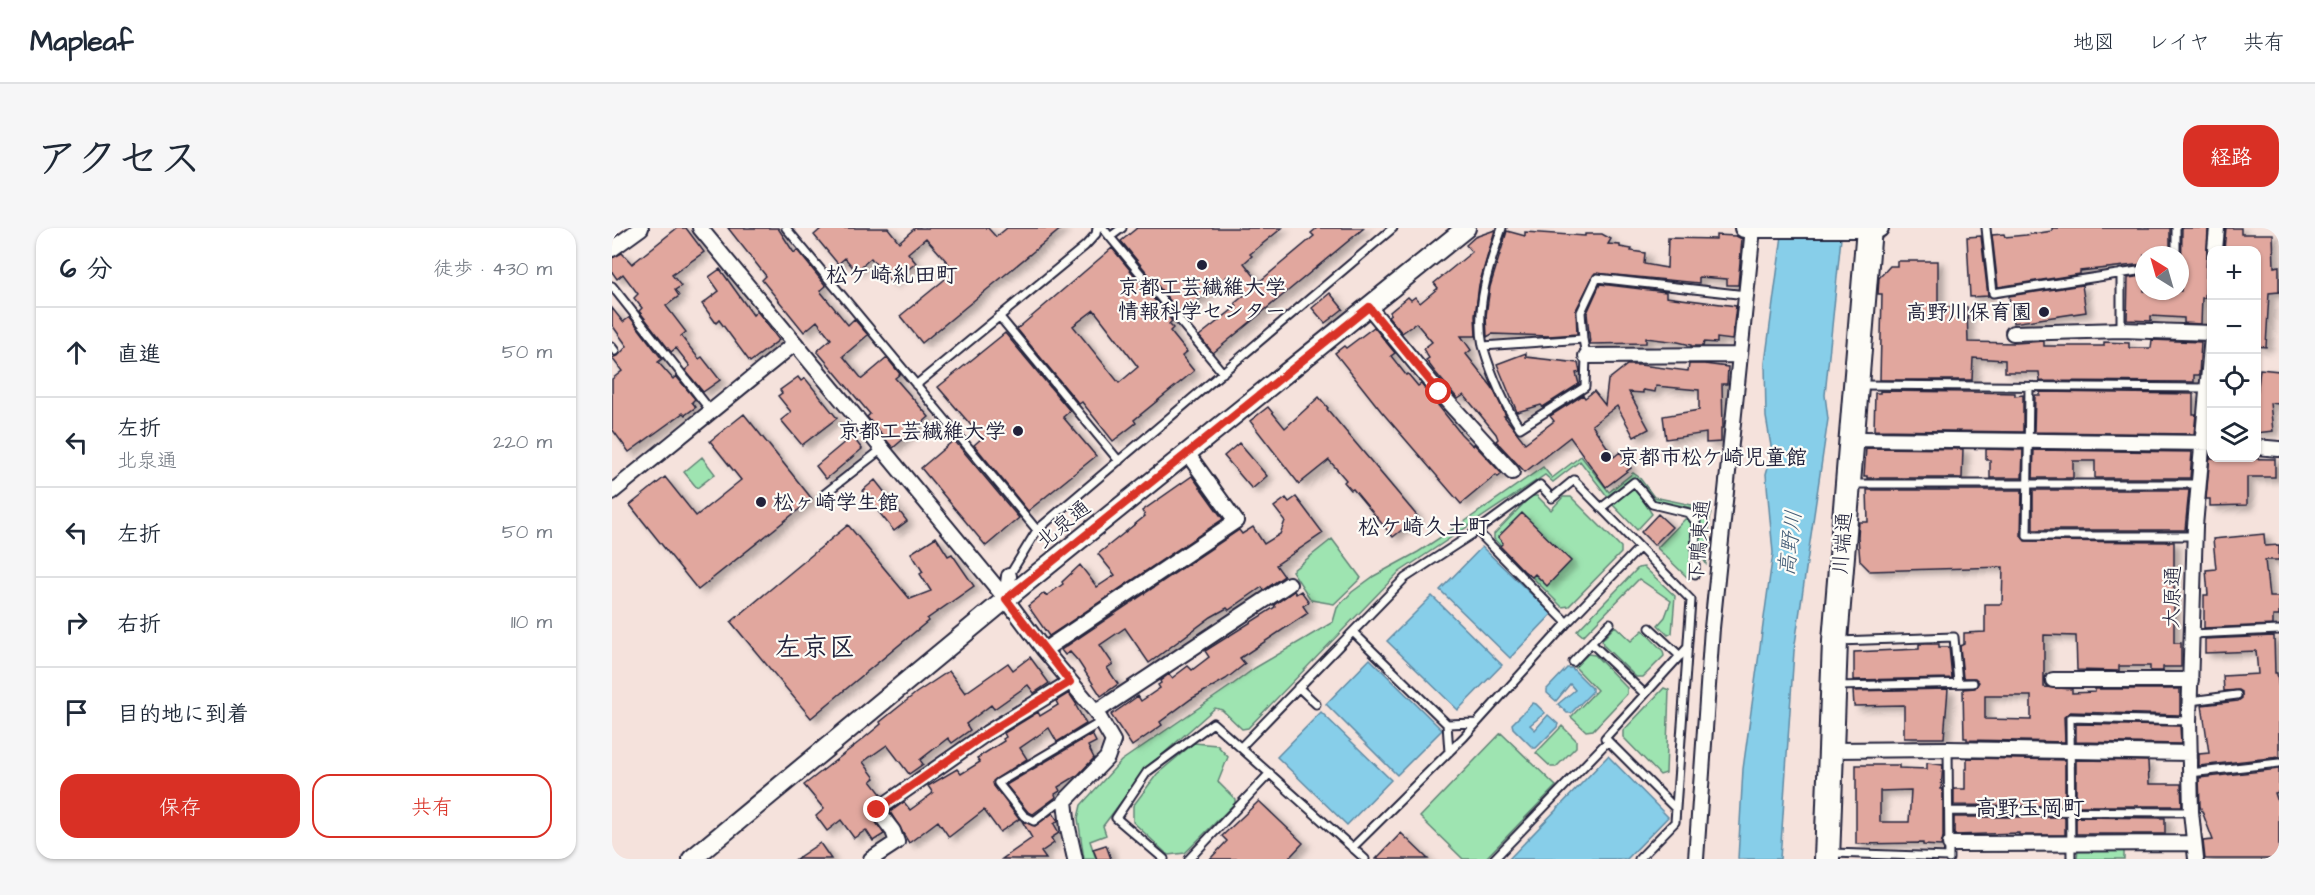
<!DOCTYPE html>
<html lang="ja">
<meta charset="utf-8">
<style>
:root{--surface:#fff;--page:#f6f6f7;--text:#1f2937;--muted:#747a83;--line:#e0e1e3;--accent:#d93025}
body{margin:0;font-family:"Architects Daughter","Klee One",sans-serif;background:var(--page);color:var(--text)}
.controls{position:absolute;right:18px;top:18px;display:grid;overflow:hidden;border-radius:12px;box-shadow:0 2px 4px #0004}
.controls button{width:54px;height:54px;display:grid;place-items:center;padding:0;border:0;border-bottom:2px solid var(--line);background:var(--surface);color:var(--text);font:30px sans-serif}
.compass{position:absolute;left:1523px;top:18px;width:54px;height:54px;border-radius:50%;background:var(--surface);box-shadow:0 2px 4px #0004;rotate:323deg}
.stop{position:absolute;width:18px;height:18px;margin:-14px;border:4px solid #d93025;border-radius:50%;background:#fff}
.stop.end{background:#d93025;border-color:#fff;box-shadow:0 2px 6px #0008}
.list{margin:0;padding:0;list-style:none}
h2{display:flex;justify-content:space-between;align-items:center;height:78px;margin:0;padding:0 24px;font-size:26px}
h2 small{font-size:20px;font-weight:400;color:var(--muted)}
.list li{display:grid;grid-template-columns:39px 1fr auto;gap:18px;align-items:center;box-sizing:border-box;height:90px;padding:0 24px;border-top:2px solid var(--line)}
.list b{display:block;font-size:22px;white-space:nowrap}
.list p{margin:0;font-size:20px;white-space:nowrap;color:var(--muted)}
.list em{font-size:20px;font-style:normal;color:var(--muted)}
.actions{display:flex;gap:12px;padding:18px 24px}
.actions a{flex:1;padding:14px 0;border:2px solid var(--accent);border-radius:18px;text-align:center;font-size:21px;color:var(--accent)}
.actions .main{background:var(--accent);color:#fff}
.icon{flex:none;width:33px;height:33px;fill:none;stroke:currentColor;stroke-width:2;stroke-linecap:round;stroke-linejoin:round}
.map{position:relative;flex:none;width:1667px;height:631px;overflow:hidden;border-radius:18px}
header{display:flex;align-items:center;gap:36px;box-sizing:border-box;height:84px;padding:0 30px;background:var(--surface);border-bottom:2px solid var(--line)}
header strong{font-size:28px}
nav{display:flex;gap:33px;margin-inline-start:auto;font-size:21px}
.intro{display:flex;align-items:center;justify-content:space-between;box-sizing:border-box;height:144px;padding:0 36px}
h1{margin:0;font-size:42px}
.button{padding:15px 27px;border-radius:18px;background:var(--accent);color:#fff;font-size:21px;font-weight:700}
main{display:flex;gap:36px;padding:0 36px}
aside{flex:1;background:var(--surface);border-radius:18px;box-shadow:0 2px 4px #0004}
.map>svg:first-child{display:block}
</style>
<header>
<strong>Mapleaf</strong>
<nav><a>地図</a><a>レイヤ</a><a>共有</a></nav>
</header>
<div class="intro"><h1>アクセス</h1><a class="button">経路</a></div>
<main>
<aside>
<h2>6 分<small>徒歩 · 430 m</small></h2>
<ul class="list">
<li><svg class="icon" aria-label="ahead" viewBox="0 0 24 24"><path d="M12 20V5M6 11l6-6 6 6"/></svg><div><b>直進</b></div><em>50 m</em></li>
<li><svg class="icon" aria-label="left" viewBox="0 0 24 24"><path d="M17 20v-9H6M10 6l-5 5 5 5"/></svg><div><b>左折</b><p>北泉通</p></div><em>220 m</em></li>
<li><svg class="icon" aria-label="left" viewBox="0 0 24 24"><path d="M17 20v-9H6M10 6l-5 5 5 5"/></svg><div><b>左折</b></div><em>50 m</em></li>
<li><svg class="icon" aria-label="right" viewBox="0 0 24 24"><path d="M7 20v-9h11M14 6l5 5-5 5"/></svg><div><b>右折</b></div><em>110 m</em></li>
<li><svg class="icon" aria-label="arrive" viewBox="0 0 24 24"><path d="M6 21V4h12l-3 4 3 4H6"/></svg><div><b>目的地に到着</b></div></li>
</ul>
<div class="actions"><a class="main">保存</a><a>共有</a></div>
</aside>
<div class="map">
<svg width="1667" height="631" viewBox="0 0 1667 631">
<defs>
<filter id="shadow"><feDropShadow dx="6" dy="4" stdDeviation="3" flood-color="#0004"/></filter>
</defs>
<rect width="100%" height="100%" fill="#f5e2dc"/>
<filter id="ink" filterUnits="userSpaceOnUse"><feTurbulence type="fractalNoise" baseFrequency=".0167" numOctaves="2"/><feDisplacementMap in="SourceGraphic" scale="12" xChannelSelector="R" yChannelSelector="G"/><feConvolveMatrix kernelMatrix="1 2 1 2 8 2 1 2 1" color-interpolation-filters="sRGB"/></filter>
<g filter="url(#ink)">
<path fill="#9ee4b1" stroke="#608376" stroke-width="1.5" d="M969,228L997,264L1021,245L1027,249L1042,269L1099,281L1094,336L1087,323L1088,290L1080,280L1039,271L1022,250L995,268L968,233L941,254L933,247L786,345L636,500L630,501L610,482L603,480L533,542L491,598L494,607L478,613L484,631H472L466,590L469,577L509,533L620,457L643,440L721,394L725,380L740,364L762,348L806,324L849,296L931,239L940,250Z
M90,229L103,246L85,260L72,244Z
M1019,261L1025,263L1040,286L1025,302L1001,277L1002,273Z
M919,268H925L939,282L951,269H959L1009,319V325L957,378L950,379L913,342L910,345L900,336L903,333L882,311V306Z
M1074,290L1079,295V349H1075L1045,320Z
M720,311L749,350L722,376L699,372L680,343Z
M1032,339L1063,368L1060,405L1056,407L1046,397L1053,389L1059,373L1027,351L971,408L965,403L1026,340Z
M1003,398L1019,413L1031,402L1051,423L1052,428L1031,449H1024L991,417L990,412Z
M976,426L983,427L1015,460V466L981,502L974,503L959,489L985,462L963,439Z
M1052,460L1057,462L1054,545L1048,547L1011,509V503Z
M950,498L964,512V519L944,539H939L924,525Z
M889,505L944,558L873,631H851L808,589Z
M582,515L605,517L616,529L606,554L623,571V575L573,625L556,627L521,594V578L545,546Z
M1466,621H1512V631H1465Z"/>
<path fill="#87cee9" stroke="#5f89a3" stroke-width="1.5" d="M1171,0H1230L1213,167L1216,191L1182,423L1168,631H1126L1131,541L1161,325L1154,246L1160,224L1154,189L1153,135Z
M870,319L940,386L898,430L828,362Z
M820,368L890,437L846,482L775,413Z
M758,431L830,502L785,547L714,476Z
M955,440H960L980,460V464L959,485H955L946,476L963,462L958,456L944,473L935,465V461Z
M921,475L924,476L933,485L918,497L923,502L936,487L946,496L945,499L924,520H921L901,500L900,496Z
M709,484L779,552L735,597L665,529Z
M996,528L1056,589L1015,631H897Z"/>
<path fill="#e1a79e" stroke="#22223b" stroke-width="1.5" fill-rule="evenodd" filter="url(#shadow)" d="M65,0H74L92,24L60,47L69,58L63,62L67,68L54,78L74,104L69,108L87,131L90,129L108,152L91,164L73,142L78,138L64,120L59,124L27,83L30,80L22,70L26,66L11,46L5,51L0,44V30L10,25L20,36Z
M116,0H166L182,25L185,22L214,58L208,63L236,97L242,91L256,107L231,128L250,151L275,130L288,146L283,150L317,189L281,220L255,189L258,186L205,123L219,111L205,93L192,104L150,52L154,48Z
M210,0H276L287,14L303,0H376L384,9L395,0H450L310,115L288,88L343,43L314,10L296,25L304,35L279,55L259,30L244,43L233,30L226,36L202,7Z
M525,0H670L638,26L640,28L632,35L647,54L702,8L699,5L705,0H752L601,125L587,108L625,78L623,75L634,66L617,47L569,86L509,13Z
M1440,0H1558V27H1532V36L1468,43V46L1386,59L1380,7L1392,6L1393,9L1414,7L1440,3Z
M1570,0H1596L1593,70H1590L1589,96L1572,95V90L1539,88V93L1515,92L1516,50L1532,48V63H1569Z
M1614,0H1629V6H1661L1662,39L1667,38V64L1657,65L1654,119L1644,118V22H1612Z
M883,2L867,57L863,88L864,108H849L859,122L854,126L880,159L894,188H892L913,215L942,193L938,188L971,167L973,170L982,163L993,177L996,152L1015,137H1028L1076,143L1077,136H1092L1116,139L1115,156H1110L1111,200H1109V214L1094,215V205L1054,211L1051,188L1087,182V162L1044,158L1043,164L1031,162V165L1017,164L1037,201L1022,209L1005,178L980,197L1002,229L1008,224L1019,240L994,259L958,209L913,244L884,213L886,211L884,206L852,167L846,171L823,144L814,132L817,130L811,121L820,114L804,95L790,105L776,88L779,86L778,84L796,69L799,72L803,69L808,75L826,60L822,55L860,24L854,17L863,9Z
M895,3L913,8V4L973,8V6H990L999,11L996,16L1008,17V19L1020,21L1019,23L1033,25L1032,36L1055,40L1056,10L1104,11V7L1124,8L1130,11L1126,57H1115V51L1087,49V55L983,45L964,82L965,106L937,108L880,106L875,109L874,88L878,59Z
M1369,8L1376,68L1358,69L1355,9Z
M500,20L560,93L557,96L561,100L558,103L575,124L570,128L582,143L522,192L524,195L501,213L470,174L467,176L405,101ZM482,82L526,139L507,155L461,98Z
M1285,33H1326V79H1355L1356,114L1404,115L1432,113V118H1492V114L1517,115V120H1539L1540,112L1589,114L1587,147H1582V154L1428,153L1427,144H1393V132L1361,130L1360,152H1268L1270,66H1266L1267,50L1278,38H1285Z
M108,41L141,87L145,83L167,112L138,134L107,92L104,95L90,76L107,63L97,49Z
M988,56L1054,64V69L1124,78L1120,112L1105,110V115L1092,114L1091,118H1079V117L1066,114L1034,110V115L978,116L975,85Z
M1470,57L1474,84L1401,95L1397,68Z
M718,65L731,81L713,95L700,80Z
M0,80L11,94L18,89L50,131L46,134L61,151L64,148L83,171L80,174L84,179L73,187L71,185L17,224L0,201V151L10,143L0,130L7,127L15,118L0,97Z
M762,99L783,125L779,128L794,147L796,146L806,158L809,156L849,206L861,218L862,216L890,246L886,249L884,247L849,276L769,183L723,125L732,118L734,120Z
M393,105L458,183L451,189L484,228L416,283L362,217L370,210L326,159Z
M914,125V129L966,135L968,144L964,145L967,156L931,179L929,177L905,184L885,136Z
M1648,141L1667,143V176L1658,175L1661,203L1644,205V177Z
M186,149L189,153L193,150L225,190L190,217L169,192L179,184L166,168L170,165L168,162Z
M1268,163L1359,164L1403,165V168L1411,167V204L1262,202L1263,165H1268Z
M1428,164L1581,166V186H1584L1582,206L1422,204L1423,167H1428Z
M707,169L716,180L715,181L806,289L781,309L741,261L739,262L732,254L734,252L717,232L687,256L638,193L656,179L673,200Z
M132,186L200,271L86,362L18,277L53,249L84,288L129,252L98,213Z
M240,208L250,221L214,251L204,238Z
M342,212L407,290L374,318L309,240Z
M627,215L655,248L640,261L612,228Z
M1254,220L1351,221L1350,250H1255V248H1252Z
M1374,221L1411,222L1410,250H1378V232H1374Z
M1422,222L1580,224L1578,250H1483V233H1461V250H1421Z
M1598,227L1599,230L1663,231V249H1635V277L1598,278V271H1594Z
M580,248L611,291L437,408L416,378L432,365L434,368L451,356L450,354L468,337L485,359L503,347L486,326L533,288L530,283Z
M263,252L295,293L282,303L250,263Z
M1255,262H1410L1409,308L1413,313L1562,314V415H1569V439H1551V443H1538V438H1507V443L1465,442L1464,408L1432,407V459L1460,461V465L1483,464V461H1568V487L1458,484L1452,489L1453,514L1355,512V510H1352L1351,461L1363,460L1367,454L1363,450H1351L1348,418L1352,416V405L1373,404V376H1390L1391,339L1258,343L1248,333L1246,309L1247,294H1256ZM1373,468H1419V492L1373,491Z
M1421,262H1577L1573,302H1421Z
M684,269L711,305L664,337L672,348L652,362L650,359L617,382L615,380L599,389L537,435L513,400L488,417L501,436L495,440L506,456L489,468L466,433L458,424L453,427L449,422L627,302L630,306L641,299L652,316L668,306L673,293L662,279L674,270L677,274Z
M910,285L959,333L935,358L923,346L920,349L912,343L888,318L891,315L886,309Z
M1046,286L1060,299L1042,317L1029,304Z
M236,297L298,371L319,363L308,346L311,344L299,325L324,309L336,328L340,326L362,358L315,391L316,393L199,490L119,394Z
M1652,306L1653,318L1667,317V332H1653L1657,369H1667V388H1661V397L1592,400V367H1596L1594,342L1604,341L1601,311Z
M682,363L684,366L689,363L697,374L691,378L696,385L628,430L633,436L614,451L579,471L548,494L550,497L520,518L499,487L526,468L529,473L548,460L546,457L549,455L548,453L557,446L560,450L576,438L580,442L597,429L593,423L663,379L662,377Z
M1662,408L1663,445H1665L1667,461V529L1587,538V526L1597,525L1590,477L1626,473L1630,470V464L1627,462L1612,463L1611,448L1646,446L1644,423L1593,425V411Z
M1307,416H1327V419H1337L1340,450L1242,452V424L1307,421Z
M418,429L437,455L422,465L416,457L382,481L379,477L354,496L358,502L340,515L336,510L308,532L311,536L297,546L275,517L251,534L263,550L259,553L270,567L259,575L256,582L272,606L261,613L254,602L242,610L229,592L215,603L204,588L212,581L192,557L251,511L269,496L268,494L304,465L337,443L353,465L396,435L401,442Z
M1336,461L1332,510H1292V477L1242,478L1241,463Z
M457,465L465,477L464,478L474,496L445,514L437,500L408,520L415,531L381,553L382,558L407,591L388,604L372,582L337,609L326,593L297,615L278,584L292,574L298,582L321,565L316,558L345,541L349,546L368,534L365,530L392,513L391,511L394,509L392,505L426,484L428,488L446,477L444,473Z
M1464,496L1568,498L1569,516L1464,514Z
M480,506L484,514L476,518L482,530L466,547L446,559L448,563L443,566L444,569L421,586L416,584L394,557Z
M1355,530L1453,532V578L1342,577V561H1353V541H1355Z
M1464,532L1536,533L1537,556H1569L1570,578H1464Z
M1315,535L1331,537L1329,561H1331V609L1329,618L1311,617V615L1244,616V537H1287V540L1315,541ZM1299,562L1297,594H1268V563Z
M1667,541V564L1663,565L1667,577V631H1593L1591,613L1601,612L1588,578L1587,550Z
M647,573L691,615L676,631H598L615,613L610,608Z
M441,585L446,593L442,596L447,605L439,610L442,615L429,624L434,631H390L420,610L410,593L423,598Z
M1342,589H1453V607H1407V605L1342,607Z
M1464,589L1553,590V606H1464Z
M789,605L816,631H764Z
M208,615L219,631H184Z
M494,617L499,631H485L481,621Z"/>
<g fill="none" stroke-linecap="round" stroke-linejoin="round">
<defs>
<path id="lane" d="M174,0L425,302
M491,0L498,9L510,0
M1374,0L1381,65L1532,42
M498,9L611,145
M1564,27V0
M0,58L99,183
M387,88L507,233
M1509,102V45
M971,111L974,128L973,159L908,200C891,175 880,148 871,118L971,111L969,84L985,50L1134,67
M871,118C863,78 877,38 890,0
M0,119L3,123
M304,157L473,18L484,6L485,0
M1249,157L1595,160
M1417,160L1415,308H1583
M1241,256H1586
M211,267L270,221
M989,280L1022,254L1040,276L1077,285L1084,294L1083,346
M865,303L955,395
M397,348L425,302L781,0
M1038,400L1068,428
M741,404L835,496L837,524
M1580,406L1667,402
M1226,413L1342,409L1346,455
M979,415L1033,466
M961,434L998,395
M1225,458L1361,455
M686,459L704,476
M1578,473L1625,467
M835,496L864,495
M629,519L793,350L865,303L928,257L940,270L962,252L1079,372L1063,594L1027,631
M1336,521L1337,631
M1578,545L1667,535
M453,573L444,576L422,593L412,588L386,555L489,494
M1063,580L993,510L1075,420
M1338,583L1579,584
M740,620L852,509L955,395L1027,320
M1221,625L1337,629
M552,631L504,590L535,544L601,495L753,631
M577,631L658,545
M882,631L996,513
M1459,631L1458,490L1577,493"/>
<path id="street" d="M88,0L394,371L432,422L484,484L501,513L495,530L453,573L456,600L463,631
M0,21L29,0
M1603,22L1605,0
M757,79L827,164L900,244
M1401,105L1509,102L1600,105
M974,128L1127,127
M1238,213L1249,211L1600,215
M1644,219L1667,221
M0,264L183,115
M394,371L397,348
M432,422L624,293L575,225
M1441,452H1579
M484,484L677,356
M1218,522L1336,521L1578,525
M1338,616L1582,615
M259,631L285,614L281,603L265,582L375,505L458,454
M1084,631L1100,400L1141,0
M1584,631L1579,584L1577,493L1583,298L1600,108"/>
<path id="secondary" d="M1132,0H1267
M80,631L394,371L854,0"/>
<path id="highway" d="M1215,631L1223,413L1257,0"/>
</defs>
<use href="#lane" stroke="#22223b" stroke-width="11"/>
<use href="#street" stroke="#22223b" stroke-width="18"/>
<use href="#secondary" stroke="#22223b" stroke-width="22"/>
<use href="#highway" stroke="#22223b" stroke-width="28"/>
<use href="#lane" stroke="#fdfcf7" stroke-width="7"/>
<use href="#street" stroke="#fdfcf7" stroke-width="14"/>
<use href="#secondary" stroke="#fdfcf7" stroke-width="18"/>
<use href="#highway" stroke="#fdfcf7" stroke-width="24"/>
</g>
</g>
<g fill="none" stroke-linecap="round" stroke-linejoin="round" filter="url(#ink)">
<path stroke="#d93025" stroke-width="8" d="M265,582L375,505L458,454L394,371L757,79L827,164"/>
</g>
<g fill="#22223b" stroke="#fdfcf7" stroke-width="2">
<circle cx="590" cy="37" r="6"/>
<circle cx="1432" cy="84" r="6"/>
<circle cx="406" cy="203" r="6"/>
<circle cx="994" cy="229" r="6"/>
<circle cx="149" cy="274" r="6"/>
</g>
<g text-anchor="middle" stroke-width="4.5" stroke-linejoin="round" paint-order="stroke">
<g font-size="21" font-weight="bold" fill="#22223b" stroke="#fdfcf7" text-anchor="end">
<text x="590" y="66" text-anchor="middle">京都工芸繊維大学<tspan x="590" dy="24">情報科学センター</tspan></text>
<text x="1420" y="91">高野川保育園</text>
<text x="394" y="210">京都工芸繊維大学</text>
<text x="1006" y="236" text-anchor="start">京都市松ケ崎児童館</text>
<text x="161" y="281" text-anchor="start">松ヶ崎学生館</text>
</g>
<g font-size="21" fill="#22223b" stroke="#fdfcf7">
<text transform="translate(451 296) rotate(-39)" y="7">北泉通</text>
<text transform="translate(1087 313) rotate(-85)" y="7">下鴨東通</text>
<text transform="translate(1230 315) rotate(-86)" y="7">川端通</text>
<text transform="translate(1560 369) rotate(-88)" y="7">大原通</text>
</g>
<g font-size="22" font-weight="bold" fill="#22223b" stroke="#fdfcf7">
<text x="280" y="54">松ケ崎糺田町</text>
<text x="812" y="306">松ケ崎久土町</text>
<text x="1418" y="587">高野玉岡町</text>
</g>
<g font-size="22" font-style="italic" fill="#455e78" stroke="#fdfcf7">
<text transform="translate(1177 315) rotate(-83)" y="8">高野川</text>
</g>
<g font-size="27" font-weight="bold" fill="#22223b" stroke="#fdfcf7">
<text x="203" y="428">左京区</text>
</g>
</g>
</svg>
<div class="controls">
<button>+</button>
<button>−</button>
<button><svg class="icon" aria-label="locate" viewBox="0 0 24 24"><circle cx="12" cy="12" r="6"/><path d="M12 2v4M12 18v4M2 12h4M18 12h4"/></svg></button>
<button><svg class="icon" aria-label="layers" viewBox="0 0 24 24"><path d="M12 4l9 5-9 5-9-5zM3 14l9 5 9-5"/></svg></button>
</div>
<svg class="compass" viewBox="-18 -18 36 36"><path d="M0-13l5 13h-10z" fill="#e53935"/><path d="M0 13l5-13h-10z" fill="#747a83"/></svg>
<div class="stop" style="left:827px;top:164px"></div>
<div class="stop end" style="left:265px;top:582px"></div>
</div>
</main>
